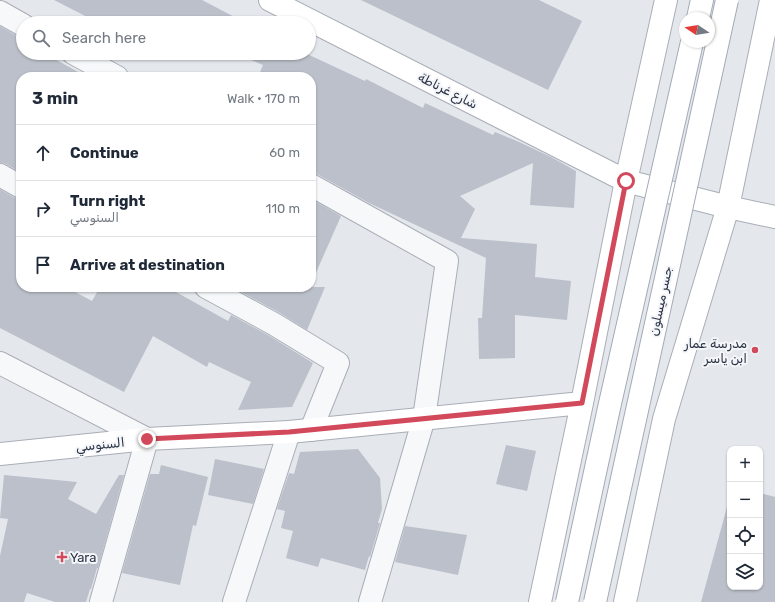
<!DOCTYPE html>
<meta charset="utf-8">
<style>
:root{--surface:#fff;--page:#f2f2f3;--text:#1f2937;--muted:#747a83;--line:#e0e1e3}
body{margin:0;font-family:Rubik,Cairo,sans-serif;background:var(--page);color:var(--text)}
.controls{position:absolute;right:12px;bottom:12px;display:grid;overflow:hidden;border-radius:8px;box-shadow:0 1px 3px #0004}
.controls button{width:36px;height:36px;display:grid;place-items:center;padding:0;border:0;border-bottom:1px solid var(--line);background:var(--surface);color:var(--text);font:20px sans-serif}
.compass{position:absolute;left:679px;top:12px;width:36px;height:36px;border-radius:50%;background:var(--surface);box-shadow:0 1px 3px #0004;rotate:282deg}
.stop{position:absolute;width:12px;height:12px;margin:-9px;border:3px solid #d1495b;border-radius:50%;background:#fff}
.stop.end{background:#d1495b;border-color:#fff;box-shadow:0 1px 4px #0008}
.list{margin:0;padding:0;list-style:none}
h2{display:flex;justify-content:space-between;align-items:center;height:52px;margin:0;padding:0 16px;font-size:17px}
h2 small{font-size:13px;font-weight:400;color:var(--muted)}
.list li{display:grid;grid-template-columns:26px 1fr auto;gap:12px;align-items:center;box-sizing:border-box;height:56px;padding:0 16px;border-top:1px solid var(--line)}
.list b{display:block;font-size:15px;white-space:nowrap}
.list p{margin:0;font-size:13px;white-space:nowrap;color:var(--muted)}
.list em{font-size:13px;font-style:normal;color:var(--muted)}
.icon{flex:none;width:22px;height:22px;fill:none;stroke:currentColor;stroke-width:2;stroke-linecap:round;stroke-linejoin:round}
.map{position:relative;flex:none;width:775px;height:602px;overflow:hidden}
.search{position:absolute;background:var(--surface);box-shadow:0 1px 3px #0004;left:16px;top:16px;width:300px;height:44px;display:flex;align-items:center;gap:10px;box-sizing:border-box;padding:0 14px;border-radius:22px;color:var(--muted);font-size:15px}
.panel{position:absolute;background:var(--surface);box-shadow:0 1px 3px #0004;left:16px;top:72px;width:300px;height:220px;border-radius:16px}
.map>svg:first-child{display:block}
</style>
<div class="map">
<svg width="775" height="602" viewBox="0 0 775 602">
<rect width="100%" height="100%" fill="#e4e7ec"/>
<path fill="#bbc0ca" d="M54,0H202L246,23H99Z
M361,0H539L582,21L548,90Z
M0,26L17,36L23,37V53H44L87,77H21V173L6,164L0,163Z
M235,53H305L365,81L366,79L423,108L425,103L493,135L495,132L517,141L551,157L576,171L574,208L530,205L533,163L460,196L475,209L461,238L537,244L535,277L571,281L567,320L515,315V358L479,359L478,318H482L486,258L369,203L317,174L311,173V77H258L263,65Z
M0,189L15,198L21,199V287H66L92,301L100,287H167L228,321L231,315L268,335L313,363L292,407L238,410L251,382L209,362L207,367L153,336L124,392L0,328Z
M311,199L341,216L311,284Z
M244,287H325L307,330L280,313L241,292Z
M506,445L536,451L527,491L496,484Z
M358,449L380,478L382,509L378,523H380L370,557L369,556L365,570L321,558L318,567L286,558L293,531L281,528L285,511L277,509L289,473L294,474L300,452Z
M215,459L264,469L253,504L208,495Z
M161,465L208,477L196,526L193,525L180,585L122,573L150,474H159Z
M4,475L77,482L68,499L96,514L119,475H124L98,568H97L91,589H90L86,602H55L27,593L24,602H0V556L8,519L0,518Z
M760,493L775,497V602H701L730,496V587H760Z
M405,526L467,535L458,575L395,562Z"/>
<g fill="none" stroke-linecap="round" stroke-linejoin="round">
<defs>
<path id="street" d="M0,12L23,25
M73,53L117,77
M0,175L21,187
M311,185L447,261L424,418L370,602
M206,287L274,324L338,363L311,430
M0,363L147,439L101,602
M234,602L289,432"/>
<path id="secondary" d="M270,0L626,181L728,207L775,217
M0,454L147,439L289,432L582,403
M540,602L582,403L626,181L666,0
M625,602L664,419L728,207L771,0"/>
<path id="primary" d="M698,18L702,0"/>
</defs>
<use href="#street" stroke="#a9aeb7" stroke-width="24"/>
<use href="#secondary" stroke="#a9aeb7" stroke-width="24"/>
<use href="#primary" stroke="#a3abb8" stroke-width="24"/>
<use href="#street" stroke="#f7f8fa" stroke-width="22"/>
<use href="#secondary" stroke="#fff" stroke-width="22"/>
<use href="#primary" stroke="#fff" stroke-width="22"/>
<defs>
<path id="primary-bridge" d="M567,602L609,408L692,42
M595,602L727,0"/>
</defs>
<use href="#primary-bridge" stroke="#a3abb8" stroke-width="24" stroke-linecap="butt"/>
<use href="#primary-bridge" stroke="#fff" stroke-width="22"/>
</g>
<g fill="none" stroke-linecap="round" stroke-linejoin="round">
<path stroke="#d1495b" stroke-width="5" d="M147,439L289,432L582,403L626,181"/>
</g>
<g fill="#d1495b" stroke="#f4f6f9" stroke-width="1.5">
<circle cx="755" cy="350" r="4"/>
<path d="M60 551h4v4h4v4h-4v4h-4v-4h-4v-4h4z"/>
</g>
<g text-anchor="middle" stroke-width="4" stroke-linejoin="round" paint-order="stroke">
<g font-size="13" fill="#2b3445" stroke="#f4f6f9">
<text transform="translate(448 90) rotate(27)" y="5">شارع غرناطة</text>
<text transform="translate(660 301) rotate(-78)" y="5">جسر ميسلون</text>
<text transform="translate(100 444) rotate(-6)" y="5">السنوسي</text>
</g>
<g font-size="13" fill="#2b3445" stroke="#f4f6f9" text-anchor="end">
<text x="747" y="348">مدرسة عمار<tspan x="747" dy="15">ابن ياسر</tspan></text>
<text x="70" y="562" text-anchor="start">Yara</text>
</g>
</g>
</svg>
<div class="controls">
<button>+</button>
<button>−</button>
<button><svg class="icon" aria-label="locate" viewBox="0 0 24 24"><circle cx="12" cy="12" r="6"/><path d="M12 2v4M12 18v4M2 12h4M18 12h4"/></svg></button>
<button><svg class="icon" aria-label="layers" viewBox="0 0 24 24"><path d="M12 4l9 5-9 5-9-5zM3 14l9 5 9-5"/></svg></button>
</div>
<svg class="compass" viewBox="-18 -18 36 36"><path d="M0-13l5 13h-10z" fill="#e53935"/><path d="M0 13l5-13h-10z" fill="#747a83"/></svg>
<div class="stop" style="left:626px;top:181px"></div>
<div class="stop end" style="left:147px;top:439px"></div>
<div class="search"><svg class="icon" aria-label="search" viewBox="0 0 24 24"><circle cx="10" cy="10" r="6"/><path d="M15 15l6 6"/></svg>Search here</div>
<section class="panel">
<h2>3 min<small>Walk · 170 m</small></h2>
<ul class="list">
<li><svg class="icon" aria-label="ahead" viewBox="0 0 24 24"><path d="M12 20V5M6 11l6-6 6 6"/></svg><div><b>Continue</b></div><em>60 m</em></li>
<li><svg class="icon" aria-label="right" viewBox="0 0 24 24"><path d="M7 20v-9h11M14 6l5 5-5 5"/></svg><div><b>Turn right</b><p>السنوسي</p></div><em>110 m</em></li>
<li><svg class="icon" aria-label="arrive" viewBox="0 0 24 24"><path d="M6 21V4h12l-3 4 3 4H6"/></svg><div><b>Arrive at destination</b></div></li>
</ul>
</section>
</div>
